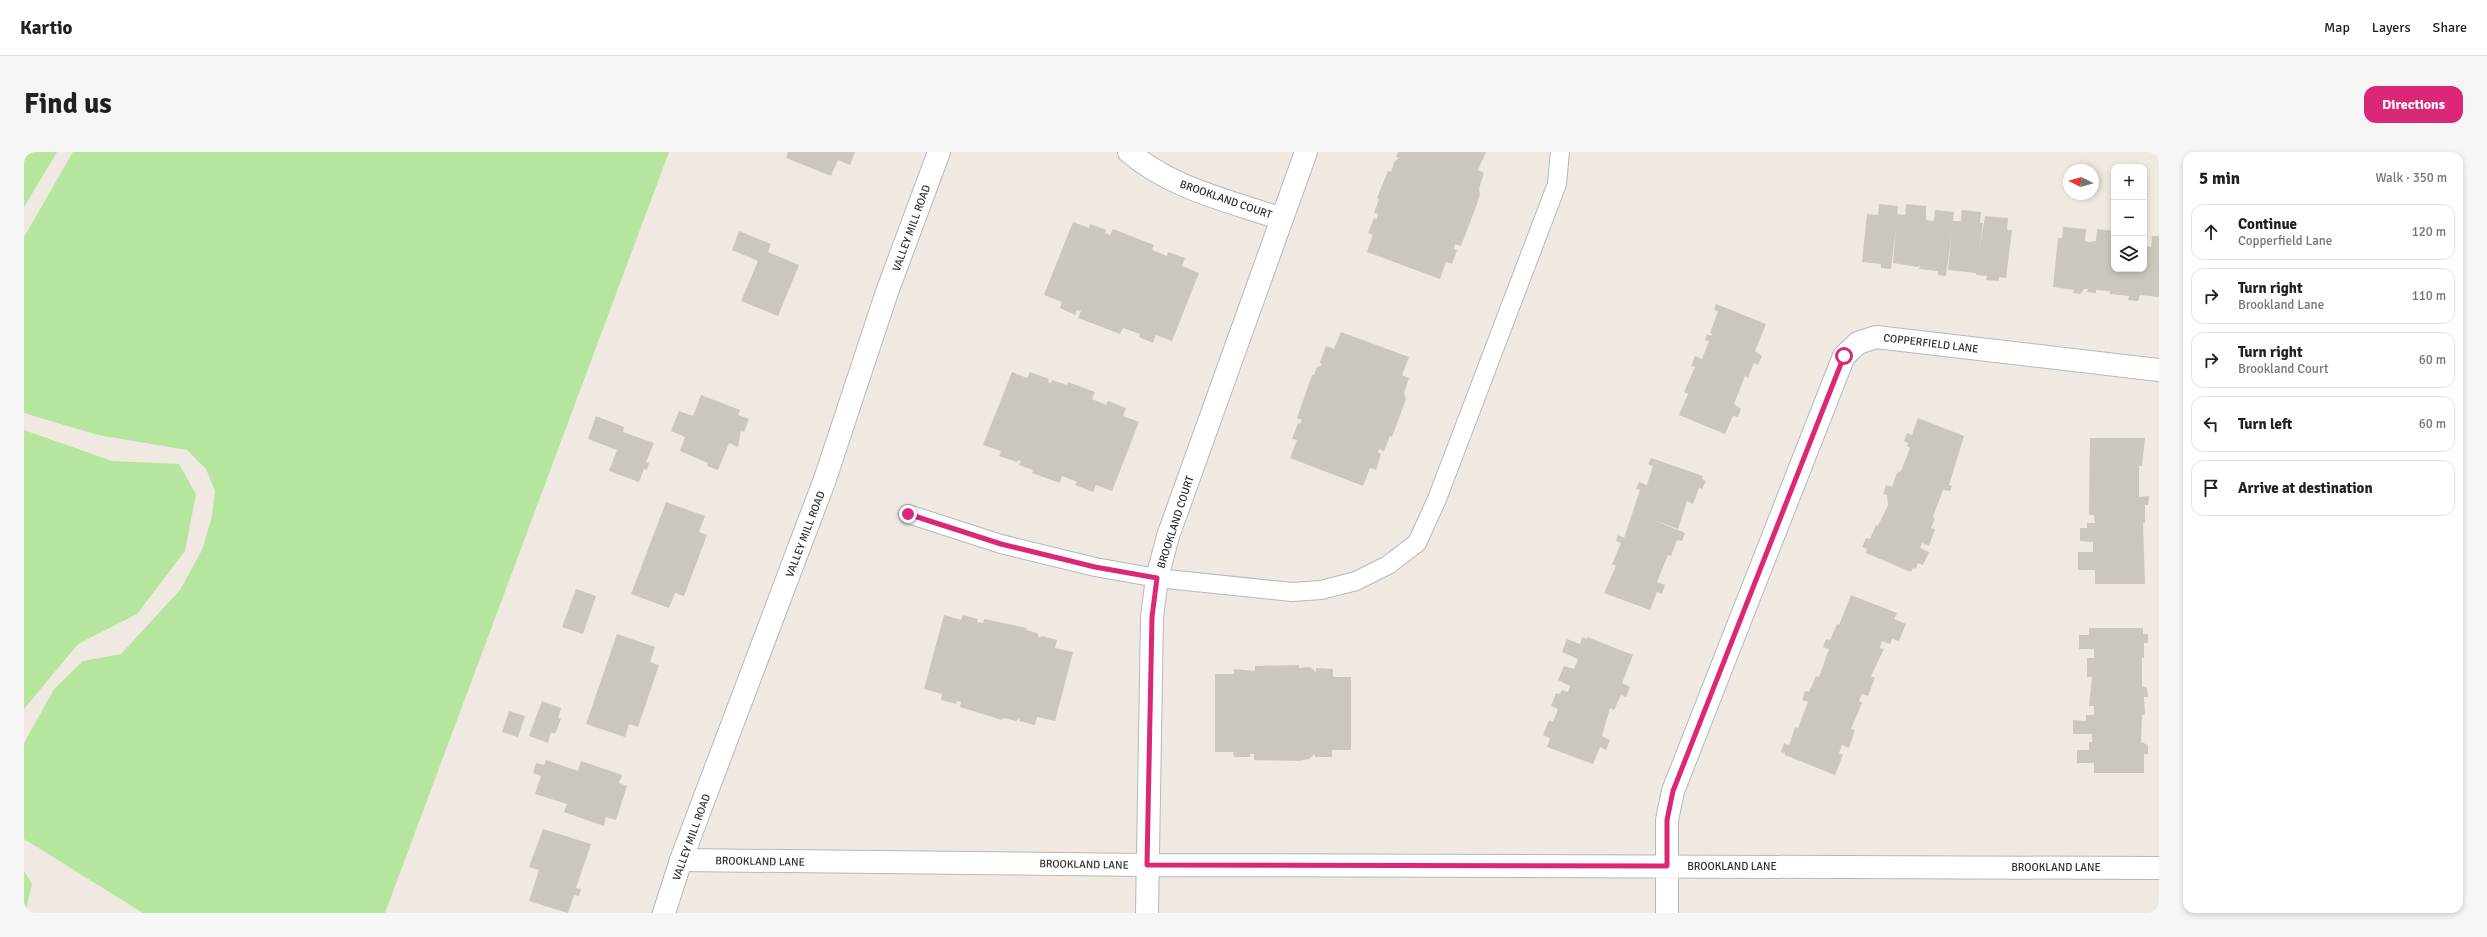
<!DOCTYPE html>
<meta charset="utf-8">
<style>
:root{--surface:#fff;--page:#f6f6f6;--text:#202124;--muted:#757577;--line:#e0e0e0;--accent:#db2777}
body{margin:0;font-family:Signika,sans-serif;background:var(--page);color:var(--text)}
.controls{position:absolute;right:12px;top:12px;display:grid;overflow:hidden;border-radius:8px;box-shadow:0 2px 6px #0003}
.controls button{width:36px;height:36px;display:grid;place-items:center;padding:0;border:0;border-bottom:1px solid var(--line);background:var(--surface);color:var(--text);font:20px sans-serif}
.compass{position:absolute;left:2039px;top:12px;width:36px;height:36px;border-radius:50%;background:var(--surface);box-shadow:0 2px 6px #0003;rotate:276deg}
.stop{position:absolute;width:12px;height:12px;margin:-9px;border:3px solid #db2777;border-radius:50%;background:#fff}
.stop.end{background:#db2777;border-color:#fff;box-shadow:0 1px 4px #0008}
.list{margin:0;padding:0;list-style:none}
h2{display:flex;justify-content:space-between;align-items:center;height:52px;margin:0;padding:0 16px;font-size:17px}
h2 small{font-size:13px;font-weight:400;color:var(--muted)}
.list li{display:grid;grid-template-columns:26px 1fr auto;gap:12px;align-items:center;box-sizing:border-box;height:56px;margin:0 8px 8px;padding:0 8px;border:1px solid var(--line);border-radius:12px}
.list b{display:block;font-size:15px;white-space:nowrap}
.list p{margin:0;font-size:13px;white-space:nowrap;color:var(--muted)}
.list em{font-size:13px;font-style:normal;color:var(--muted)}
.icon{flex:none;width:22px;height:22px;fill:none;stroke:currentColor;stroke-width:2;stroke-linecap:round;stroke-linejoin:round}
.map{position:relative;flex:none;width:2135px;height:761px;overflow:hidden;border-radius:12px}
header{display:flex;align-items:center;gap:24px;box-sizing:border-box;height:56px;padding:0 20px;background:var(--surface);border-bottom:1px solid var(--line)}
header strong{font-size:19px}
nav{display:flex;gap:22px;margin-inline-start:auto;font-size:14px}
.intro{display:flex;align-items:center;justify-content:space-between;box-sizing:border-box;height:96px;padding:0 24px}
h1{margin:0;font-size:28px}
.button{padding:10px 18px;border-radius:12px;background:var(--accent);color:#fff;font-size:14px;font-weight:700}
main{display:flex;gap:24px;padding:0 24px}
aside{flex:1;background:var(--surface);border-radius:12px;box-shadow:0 2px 6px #0003}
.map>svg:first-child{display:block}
</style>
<header>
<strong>Kartio</strong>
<nav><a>Map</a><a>Layers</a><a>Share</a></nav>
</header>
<div class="intro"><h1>Find us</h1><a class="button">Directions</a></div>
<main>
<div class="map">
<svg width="2135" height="761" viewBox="0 0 2135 761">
<rect width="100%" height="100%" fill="#efe9e1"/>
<path fill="#b6e59e" d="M0,0H33L0,55Z
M49,0H645L361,761H119L0,687V591L30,537L59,509L97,502L156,438L178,398L188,364L191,339L182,317L163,298L74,283L0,261V85Z
M0,278L88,309L155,312L172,342L161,399L113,462L54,492L0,557Z
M0,719L8,732L1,761H0Z"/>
<path fill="#cbc7bf" d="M764,0H831L826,13L814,8L807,24L762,6Z
M1374,0H1462L1454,18L1460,21L1455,37L1456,42L1453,52L1437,94L1431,92L1430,97L1433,98L1428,112L1422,110L1416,127L1343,100L1349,83L1344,81L1350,66L1353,67L1354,62L1350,61L1355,47L1353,46L1364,19L1367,20L1370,10L1375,6L1372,5Z
M1855,52L1874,54L1873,62L1881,63L1882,52L1902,54V68L1910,69L1911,58L1930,60L1929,69H1937L1938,58L1957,60L1956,71H1959L1955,100L1961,64L1984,66L1983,78H1988L1982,126L1975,125V129L1962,128L1963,124L1952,123V121L1924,118L1928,81L1922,124L1914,123V119L1895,117L1896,113L1894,115L1869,111L1872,75L1867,117L1857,116V112L1838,110L1843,62L1854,63Z
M1049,70L1065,76L1066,72L1082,78L1081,81L1086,83L1089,77L1130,93L1128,98L1143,104L1144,100L1161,106L1158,114L1175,121L1148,189L1132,183L1129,191L1115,185L1116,182L1099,176L1096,182L1054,166L1057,159L1053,158L1051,163L1036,156L1038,150L1020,143Z
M2039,75L2062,77L2061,89L2065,90L2072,89L2073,77L2090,79V117H2120V86H2122L2121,94L2127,95L2128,84H2135V145L2116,143L2114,149L2104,148L2105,144L2086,142V139L2072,138V141L2063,140L2064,137H2060L2056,142L2049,141L2050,138L2029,135L2034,86H2038Z
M715,79L747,92L744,100L775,113L754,164L717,149L734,109L708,98Z
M1692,152L1742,172L1731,199L1738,204L1734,213L1730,211L1724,226L1721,224L1710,252L1717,257L1714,265L1709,264L1701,282L1655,263L1664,242L1660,240L1671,215L1667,214L1671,204L1678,207L1685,189L1681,188L1683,182L1687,184L1688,182L1686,181L1694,159L1690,158Z
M1317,180L1385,205L1378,223L1385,226L1380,241L1382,247L1368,285L1366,284L1360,299L1355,297L1354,301L1357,302L1352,318L1346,316L1339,334L1266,306L1273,288L1268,287L1274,271L1276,272L1278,268L1273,266L1288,223H1290L1293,215L1298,213L1296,210L1302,194L1310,197Z
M988,220L1003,226L1006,220L1025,227L1024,230L1027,231L1028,228L1043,233L1044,230L1071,240L1068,247L1082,253L1084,249L1102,256L1099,264L1115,270L1088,339L1072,333L1069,340L1051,333L1053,330L1038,324L1036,331L1008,321L1009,318L995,313L997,309L994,308L993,310L975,304L977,299L959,293Z
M677,243L716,258L714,263L725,267L720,280L717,279L714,295L705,291L694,318L683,314L684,311L656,299L661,285L647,279L655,259L669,264Z
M572,264L600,275L599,280L630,291L622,310L625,311L623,318L620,317L615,330L585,319L593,298L564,287Z
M1894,266L1940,284L1925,333L1928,334L1926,339L1919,338L1909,365L1911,366L1907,376L1911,377L1905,394L1898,391L1896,396L1905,400L1899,413L1894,411L1892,417L1889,416L1887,420L1842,401L1843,397L1838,395L1842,386L1846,387L1852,373L1854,374L1864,353L1863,343L1859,342L1862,333L1868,335L1873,321L1877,319L1886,296L1883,294L1884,291L1880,289L1883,281L1888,283Z
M2066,286H2121L2118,314H2115V345L2125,344L2124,353H2121V371H2119L2121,432H2071V418H2054V400H2069V390L2056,389V376H2063V371H2071L2070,363H2065Z
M1627,306L1679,324L1678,327L1682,329L1678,337L1675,336L1669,352L1663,349L1654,377L1625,366L1661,381L1658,389L1653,388L1647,404L1644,403L1633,430L1641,433L1638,442L1633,440L1626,458L1580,441L1592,414L1588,412L1597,391L1592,389L1594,383L1600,386L1616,338L1612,337L1615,330L1623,333L1629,314L1624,312Z
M642,350L681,364L675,380L683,383L660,444L651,441L645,456L607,442Z
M552,437L572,444L559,482L538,475Z
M1827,443L1873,461L1870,467L1882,472L1875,489L1868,487L1866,492L1858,489L1856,496L1860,497L1847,524L1851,526L1844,544L1838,542L1835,549L1838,551L1827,577L1831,578L1825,596L1818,593L1815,601L1819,603L1811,623L1761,603V601L1757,600L1760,591L1765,593L1771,575L1774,576L1784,550L1778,548L1781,539L1785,540L1792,524L1795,525L1805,497L1799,495L1802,487L1806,488L1813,472L1815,473Z
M920,463L937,468L939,463L954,467L953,470L959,471L960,467L1003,476L1002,478L1013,481L1015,486L1018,484L1033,488L1031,496L1049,500L1031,569L1013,565L1011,573L995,569L996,566L992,569L979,566L978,568L936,555L937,550L933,549L932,552L917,548L918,542L900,537Z
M2065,476H2119V482H2124V491H2120V506H2118V534L2123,536L2124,545H2120L2121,563H2118L2117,590L2124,593V602H2120V621H2070V611H2053V598H2065V590H2068V582H2049V568L2062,569V563H2070V554H2065L2068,525H2063V506H2070V497H2055V483H2065Z
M593,482L631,495L626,510L635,513L614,575L605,572L601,585L562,572Z
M1558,485L1563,487V485L1609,503L1598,531L1606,535L1602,545L1597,543L1590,558L1586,556L1578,584L1586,588L1582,598L1576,595L1569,612L1523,595L1526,586L1519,583L1525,568L1529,570L1534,557L1527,554L1532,541L1536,542L1538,538L1544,540L1546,534L1534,528L1540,514L1550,517L1554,507L1538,500L1543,487L1556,492Z
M1275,513V516L1286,515L1292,520V516L1309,517V525H1327V598H1308V605H1291V602L1285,607L1275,609L1230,608V602H1226V605H1210L1209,600H1191V522H1210V517L1231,519V514Z
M518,549L537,556L534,566L537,567L531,582L527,580L524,591L505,584Z
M485,559L501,564L494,585L478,580Z
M522,608L554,619L557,609L598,623L595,631L603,634L592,668L582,665L580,674L540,660L543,652L511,642L517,624L509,621L512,611L520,613Z
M519,677L567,692L552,736L557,737L555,744L550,743L544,761L505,749L515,718L505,715Z"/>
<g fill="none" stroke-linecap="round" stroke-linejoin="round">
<defs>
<path id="lane" d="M884,362L977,392L1071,415L1133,426L1268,440L1297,438L1332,429L1364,413L1393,391L1413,347L1533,32L1536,0"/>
<path id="street" d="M1105,0C1148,37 1206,49 1258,67
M657,708L1123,713L2135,716
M1123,761L1128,465L1133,426L1144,384L1282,0
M1643,761V668L1649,639L1820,204L1834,191L1852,185L2135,218"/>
<path id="secondary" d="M640,761L657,708L801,327L863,140L915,0"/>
</defs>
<use href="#lane" stroke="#b4b7c1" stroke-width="20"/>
<use href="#street" stroke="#b4b7c1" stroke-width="24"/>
<use href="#secondary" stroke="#b4b7c1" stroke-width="24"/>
<use href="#lane" stroke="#fff" stroke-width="18"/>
<use href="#street" stroke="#fff" stroke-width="22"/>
<use href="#secondary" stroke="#fff" stroke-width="22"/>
</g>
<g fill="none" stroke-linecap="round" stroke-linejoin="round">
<path stroke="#db2777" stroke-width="5" d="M884,362L977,392L1071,415L1133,426L1128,465L1123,713L1643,714V668L1649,639L1820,204"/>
</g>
<g text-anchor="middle" stroke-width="4" stroke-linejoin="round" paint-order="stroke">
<g font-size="11" fill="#2e2e2e" stroke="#fff">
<text transform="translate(1202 47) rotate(19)" y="4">BROOKLAND COURT</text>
<text transform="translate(887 76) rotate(-70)" y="4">VALLEY MILL ROAD</text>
<text transform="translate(1907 191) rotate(7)" y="4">COPPERFIELD LANE</text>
<text transform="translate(1151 370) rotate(-72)" y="4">BROOKLAND COURT</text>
<text transform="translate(781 382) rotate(-69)" y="4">VALLEY MILL ROAD</text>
<text transform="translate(667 685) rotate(-70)" y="4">VALLEY MILL ROAD</text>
<text transform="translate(736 709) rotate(1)" y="4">BROOKLAND LANE</text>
<text transform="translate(1060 712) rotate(1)" y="4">BROOKLAND LANE</text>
<text x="1708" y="718">BROOKLAND LANE</text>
<text x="2032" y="719">BROOKLAND LANE</text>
</g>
</g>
</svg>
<div class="controls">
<button>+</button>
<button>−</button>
<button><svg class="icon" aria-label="layers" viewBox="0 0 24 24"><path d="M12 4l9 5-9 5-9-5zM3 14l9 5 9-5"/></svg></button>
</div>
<svg class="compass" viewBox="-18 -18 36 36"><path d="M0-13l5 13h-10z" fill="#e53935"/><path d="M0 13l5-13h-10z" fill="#757577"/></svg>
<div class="stop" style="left:1820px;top:204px"></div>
<div class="stop end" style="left:884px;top:362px"></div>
</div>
<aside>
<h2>5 min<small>Walk · 350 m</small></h2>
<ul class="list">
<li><svg class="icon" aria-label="ahead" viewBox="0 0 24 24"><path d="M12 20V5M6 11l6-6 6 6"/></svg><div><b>Continue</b><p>Copperfield Lane</p></div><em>120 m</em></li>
<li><svg class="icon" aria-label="right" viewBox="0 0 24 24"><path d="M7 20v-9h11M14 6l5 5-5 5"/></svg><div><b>Turn right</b><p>Brookland Lane</p></div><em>110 m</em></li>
<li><svg class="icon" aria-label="right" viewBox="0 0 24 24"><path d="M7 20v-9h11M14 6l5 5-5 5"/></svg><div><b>Turn right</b><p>Brookland Court</p></div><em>60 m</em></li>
<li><svg class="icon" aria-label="left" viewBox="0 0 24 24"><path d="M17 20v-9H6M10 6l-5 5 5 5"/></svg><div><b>Turn left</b></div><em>60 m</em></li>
<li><svg class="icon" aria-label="arrive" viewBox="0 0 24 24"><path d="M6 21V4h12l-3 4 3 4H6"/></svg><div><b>Arrive at destination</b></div></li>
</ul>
</aside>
</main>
